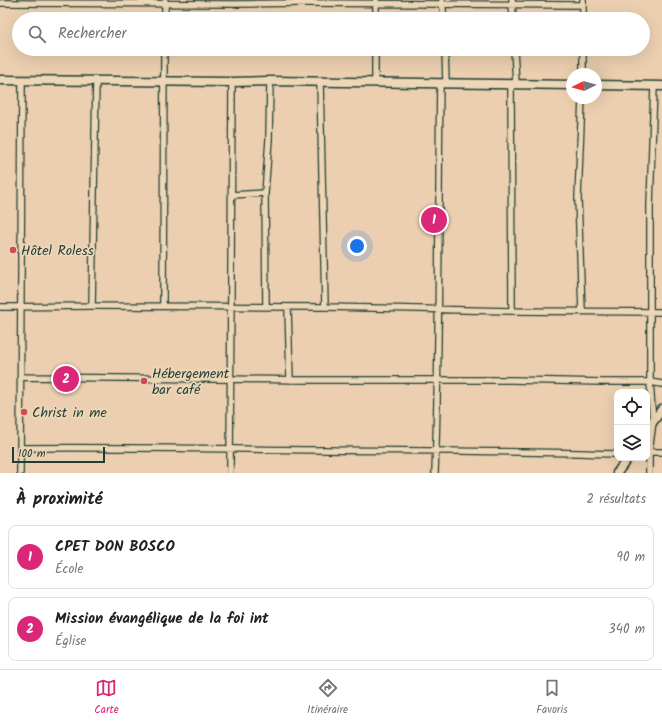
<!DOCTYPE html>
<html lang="fr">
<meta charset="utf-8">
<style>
:root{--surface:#fff;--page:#f6f6f6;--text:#202124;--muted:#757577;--line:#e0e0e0;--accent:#db2777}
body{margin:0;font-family:Kalam,sans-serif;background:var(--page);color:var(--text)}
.controls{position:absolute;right:12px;bottom:12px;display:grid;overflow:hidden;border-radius:8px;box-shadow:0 4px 16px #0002}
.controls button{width:36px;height:36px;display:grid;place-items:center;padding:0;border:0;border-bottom:1px solid var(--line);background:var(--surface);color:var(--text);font:20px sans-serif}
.compass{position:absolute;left:566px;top:68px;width:36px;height:36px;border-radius:50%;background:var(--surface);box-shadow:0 4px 16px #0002;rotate:265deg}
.scale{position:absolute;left:12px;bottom:10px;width:93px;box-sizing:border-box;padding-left:4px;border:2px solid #1f3d34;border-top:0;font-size:11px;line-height:14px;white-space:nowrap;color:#1f3d34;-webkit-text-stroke:3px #edd7b6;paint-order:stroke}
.you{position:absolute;left:357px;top:246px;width:14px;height:14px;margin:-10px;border:3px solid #fff;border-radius:50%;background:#1a73e8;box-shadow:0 0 0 6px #1a73e833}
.badge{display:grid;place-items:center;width:26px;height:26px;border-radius:50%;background:var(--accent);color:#fff;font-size:13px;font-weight:700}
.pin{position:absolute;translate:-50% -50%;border:2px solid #fff;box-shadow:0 1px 4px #0006}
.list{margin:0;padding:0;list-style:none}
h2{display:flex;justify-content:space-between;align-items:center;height:52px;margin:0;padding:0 16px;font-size:17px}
h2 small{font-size:13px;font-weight:400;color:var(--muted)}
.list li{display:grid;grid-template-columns:26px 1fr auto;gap:12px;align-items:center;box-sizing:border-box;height:64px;margin:0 8px 8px;padding:0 8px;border:1px solid var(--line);border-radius:8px}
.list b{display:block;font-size:15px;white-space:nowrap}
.list p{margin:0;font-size:13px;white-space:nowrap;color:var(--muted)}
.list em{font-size:13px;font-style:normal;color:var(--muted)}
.icon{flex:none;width:22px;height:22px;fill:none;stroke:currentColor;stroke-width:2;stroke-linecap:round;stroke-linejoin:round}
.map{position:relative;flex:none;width:662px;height:473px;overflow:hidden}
.search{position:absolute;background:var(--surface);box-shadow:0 4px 16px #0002;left:12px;right:12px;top:12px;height:44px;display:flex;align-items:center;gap:10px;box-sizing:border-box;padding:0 14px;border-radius:22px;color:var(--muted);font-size:15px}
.sheet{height:196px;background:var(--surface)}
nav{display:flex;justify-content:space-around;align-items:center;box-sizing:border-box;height:56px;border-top:1px solid var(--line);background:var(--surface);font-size:11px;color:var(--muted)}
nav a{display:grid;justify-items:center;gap:2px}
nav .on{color:var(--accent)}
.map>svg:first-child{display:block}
</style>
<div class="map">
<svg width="662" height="473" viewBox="0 0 662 473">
<rect width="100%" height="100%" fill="#ebcfb0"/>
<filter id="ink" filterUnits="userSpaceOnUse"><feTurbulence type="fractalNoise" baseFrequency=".025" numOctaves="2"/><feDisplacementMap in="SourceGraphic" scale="8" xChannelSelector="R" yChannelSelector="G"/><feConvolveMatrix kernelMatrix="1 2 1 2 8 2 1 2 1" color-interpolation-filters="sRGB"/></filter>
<g filter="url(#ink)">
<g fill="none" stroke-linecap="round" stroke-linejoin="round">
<defs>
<path id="street" d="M442,0L444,19
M512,0L513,19
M583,0V19
M0,3L236,4L304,3L583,5
M165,19V1
M376,19V0
M445,49L446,83
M514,49L516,84
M583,74V49
M320,82L325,307
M375,83V49
M511,84L512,311
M232,195L265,193
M92,306L96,81
M163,306L164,49
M0,307L92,306L325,307L512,311L662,312
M266,307L265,193L269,140L270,81
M288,308L290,380
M582,311L578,198L582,98
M21,377L312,380H511L603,382H650L662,384
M20,448C122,447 224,449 326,450C423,451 520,451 617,454
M647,452H662
M20,473L22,81
M230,473L232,82
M435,473C440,343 438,213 440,83
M649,473V452L653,422L650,382V206L654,86"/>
<path id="secondary" d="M0,80L232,82L270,81L572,85
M596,85L662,86
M647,430L662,409
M617,473L628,458"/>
</defs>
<use href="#street" stroke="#1f3d34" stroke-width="8"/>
<use href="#secondary" stroke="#1f3d34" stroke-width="11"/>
<use href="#street" stroke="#edd7b6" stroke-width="5.5"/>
<use href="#secondary" stroke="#edd7b6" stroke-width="8"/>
</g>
</g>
<g fill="#d1495b" stroke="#edd7b6" stroke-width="1.5">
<circle cx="13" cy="250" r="4"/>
<circle cx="144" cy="381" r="4"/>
<circle cx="24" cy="412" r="4"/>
</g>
<g text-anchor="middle" stroke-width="3.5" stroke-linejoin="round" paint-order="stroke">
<g font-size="14" fill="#1f3d34" stroke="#edd7b6" text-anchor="start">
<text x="21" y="255">Hôtel Roless</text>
<text x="152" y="378">Hébergement<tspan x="152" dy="16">bar café</tspan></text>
<text x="32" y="417">Christ in me</text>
</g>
</g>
</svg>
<div class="controls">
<button><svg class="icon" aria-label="locate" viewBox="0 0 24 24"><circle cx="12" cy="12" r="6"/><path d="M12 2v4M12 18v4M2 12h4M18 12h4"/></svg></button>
<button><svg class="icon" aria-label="layers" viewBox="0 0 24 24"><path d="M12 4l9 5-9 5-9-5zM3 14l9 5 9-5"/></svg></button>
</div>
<svg class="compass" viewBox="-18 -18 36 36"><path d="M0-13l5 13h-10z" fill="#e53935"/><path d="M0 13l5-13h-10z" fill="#757577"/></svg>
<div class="scale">100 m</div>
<div class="you"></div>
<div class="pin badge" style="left:434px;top:220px">1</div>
<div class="pin badge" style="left:66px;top:379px">2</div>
<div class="search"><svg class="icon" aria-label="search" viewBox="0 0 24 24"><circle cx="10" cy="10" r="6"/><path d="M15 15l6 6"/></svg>Rechercher</div>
</div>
<section class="sheet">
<h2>À proximité<small>2 résultats</small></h2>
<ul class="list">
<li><span class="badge">1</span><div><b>CPET DON BOSCO</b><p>École</p></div><em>90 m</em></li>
<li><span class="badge">2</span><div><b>Mission évangélique de la foi int</b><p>Église</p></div><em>340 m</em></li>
</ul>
</section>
<nav>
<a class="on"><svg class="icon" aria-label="map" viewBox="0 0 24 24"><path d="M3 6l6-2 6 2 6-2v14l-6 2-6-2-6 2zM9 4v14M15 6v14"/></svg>Carte</a>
<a><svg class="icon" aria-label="directions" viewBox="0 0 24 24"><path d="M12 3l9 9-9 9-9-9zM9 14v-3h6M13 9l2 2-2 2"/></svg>Itinéraire</a>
<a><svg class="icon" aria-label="saved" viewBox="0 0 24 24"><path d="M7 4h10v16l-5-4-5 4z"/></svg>Favoris</a>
</nav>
